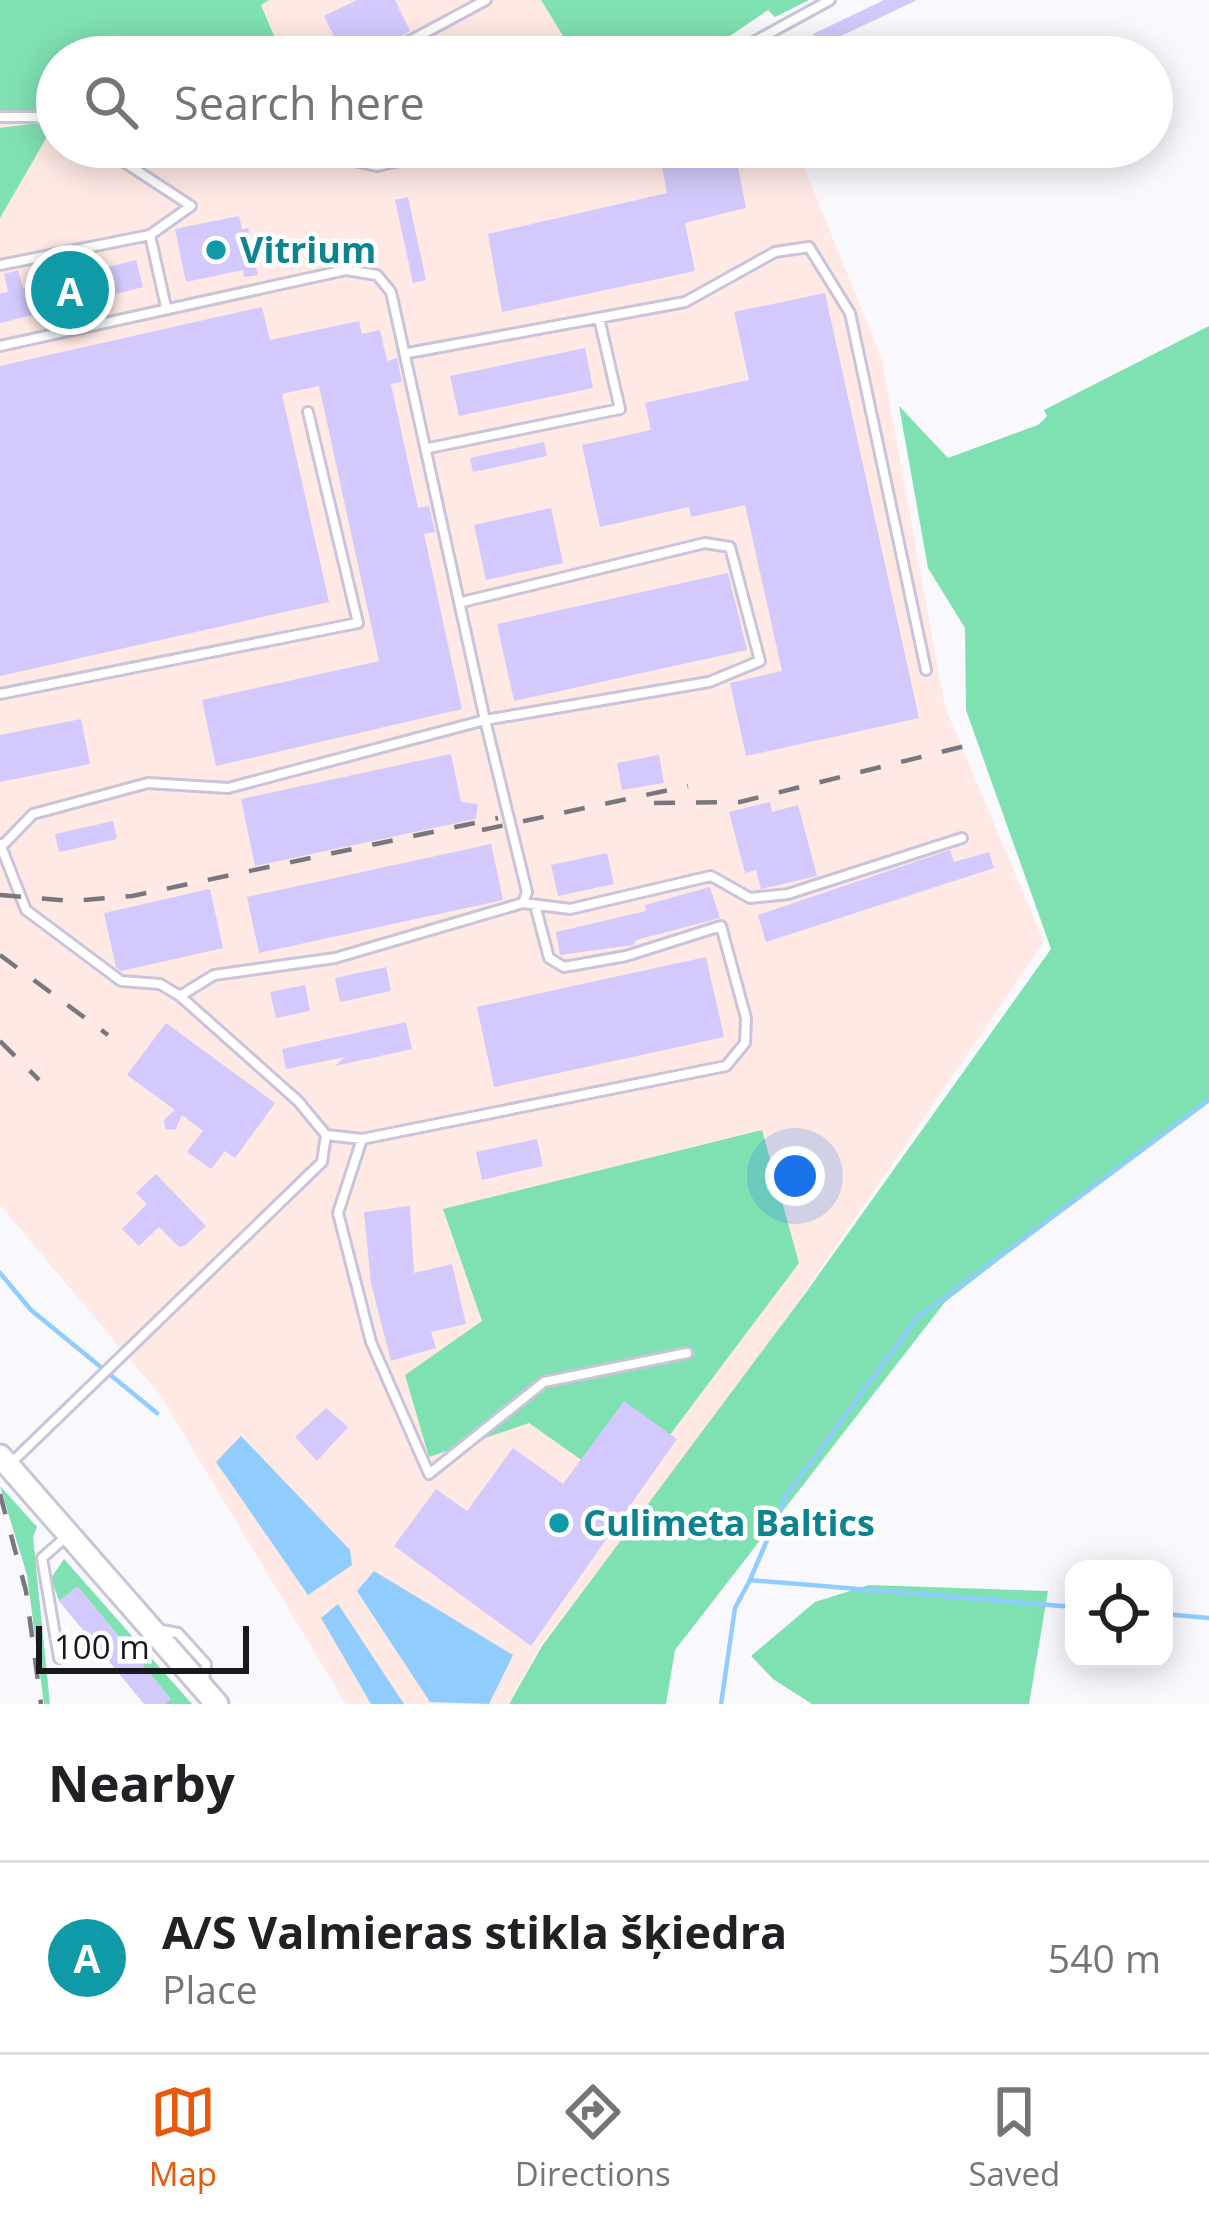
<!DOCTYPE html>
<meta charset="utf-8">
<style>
:root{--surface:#fff;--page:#f6f6f6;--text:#202124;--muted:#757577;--line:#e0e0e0;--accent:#ea580c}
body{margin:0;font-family:"Open Sans",sans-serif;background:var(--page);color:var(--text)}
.controls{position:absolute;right:36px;bottom:36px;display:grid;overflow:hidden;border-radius:24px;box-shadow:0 6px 30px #0003}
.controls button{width:108px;height:108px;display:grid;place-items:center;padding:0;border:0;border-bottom:3px solid var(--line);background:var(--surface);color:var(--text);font:60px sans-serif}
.scale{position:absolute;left:36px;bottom:30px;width:213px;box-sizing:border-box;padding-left:12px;border:6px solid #19181f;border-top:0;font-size:33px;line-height:42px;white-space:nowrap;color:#19181f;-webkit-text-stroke:9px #fff;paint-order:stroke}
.you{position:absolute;left:795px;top:1176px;width:42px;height:42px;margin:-30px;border:9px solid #fff;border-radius:50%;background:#1a73e8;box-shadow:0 0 0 18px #1a73e833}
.badge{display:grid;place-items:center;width:78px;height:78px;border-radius:50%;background:var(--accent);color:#fff;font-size:39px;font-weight:700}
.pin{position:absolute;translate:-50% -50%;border:6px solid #fff;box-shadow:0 3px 12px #0006}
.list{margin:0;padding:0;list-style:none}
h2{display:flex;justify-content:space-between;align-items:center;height:156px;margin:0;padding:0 48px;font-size:51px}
h2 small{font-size:39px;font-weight:400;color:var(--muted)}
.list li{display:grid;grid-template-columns:78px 1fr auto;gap:36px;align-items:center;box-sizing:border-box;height:192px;padding:0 48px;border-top:3px solid var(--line)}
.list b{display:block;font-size:45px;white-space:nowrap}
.list p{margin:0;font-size:39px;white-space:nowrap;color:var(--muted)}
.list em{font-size:39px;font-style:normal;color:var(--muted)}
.icon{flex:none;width:66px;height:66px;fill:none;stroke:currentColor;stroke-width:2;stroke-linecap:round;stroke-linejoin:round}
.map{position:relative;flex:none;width:1209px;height:1704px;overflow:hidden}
.search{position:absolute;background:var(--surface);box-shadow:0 6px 30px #0003;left:36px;right:36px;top:36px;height:132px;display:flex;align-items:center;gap:30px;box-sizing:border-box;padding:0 42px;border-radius:66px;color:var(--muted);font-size:45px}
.sheet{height:348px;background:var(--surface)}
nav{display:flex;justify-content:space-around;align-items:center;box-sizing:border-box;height:168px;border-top:3px solid var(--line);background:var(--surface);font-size:33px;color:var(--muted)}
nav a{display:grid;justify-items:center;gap:6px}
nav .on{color:var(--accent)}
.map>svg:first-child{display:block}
</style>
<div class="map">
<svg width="1209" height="1704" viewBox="0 0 1209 1704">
<rect width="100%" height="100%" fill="#f9f8fc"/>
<path fill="#fee9e4" d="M269,0H541L576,57H283L261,4Z
M57,115V147H796L882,360L945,707L1044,942L719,1417L542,1643L508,1704H346L160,1395L0,1205V123Z"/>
<path fill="#7fe0b1" d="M0,0H269L261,5L283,57H57V110L0,113Z
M541,0H809L775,17L768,10L699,57H576Z
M39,123L48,135L0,218V128Z
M1209,326V1098L945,1302L675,1650L666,1704H509L542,1646L807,1291L1051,949L966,710L965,628L928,568L899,406L948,458L1038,425L1047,416L1044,410Z
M762,1130L799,1263L627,1492L529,1423L429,1457L405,1375L482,1321L443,1209Z
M0,1486L37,1527L33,1537L50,1704H44L27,1575Z
M64,1559L192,1704H165L170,1698L78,1587L59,1601L51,1578Z
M869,1585L1048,1591L1029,1704H812L773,1679L751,1656L815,1602Z"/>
<path fill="#91ccfe" d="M241,1436L350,1550L352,1565L308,1595L216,1462Z
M374,1571L513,1655L489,1704L430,1702L357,1591Z
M338,1604L404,1704H371L321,1618Z"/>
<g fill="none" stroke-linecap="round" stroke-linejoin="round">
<path stroke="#91ccfe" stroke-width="4.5" d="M0,1273L31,1310L157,1413
M750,1580L786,1496L917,1318L1209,1100
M1164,1614L1209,1618
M721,1704L735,1608L750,1580L1074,1607"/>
</g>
<path fill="#d3c9fc" d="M357,0H395L410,31L364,57H344L324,16Z
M884,0H917L820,46L813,34Z
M658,147H734L746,208L685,223L695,271L502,312L488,234L667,193Z
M408,197L426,280L413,283L395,200Z
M239,216L242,229L248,228L258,275L244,277L243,270L186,282L175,229Z
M136,260L143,287L0,323V294L8,292L4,274L18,270L23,288Z
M825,293L919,718L746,756L730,683L782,671L745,505L691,517L689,507L600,527L582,445L651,430L645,403L749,380L734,312Z
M262,307L270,340L359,321L362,334L380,330L387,361L397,358L402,382L391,384L418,508L429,506L435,532L424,534L462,709L216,766L202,700L379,661L319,386L282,394L329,602L0,676V366Z
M585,348L593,388L459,416L450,376Z
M544,442L547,456L473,472L470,458Z
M551,508L563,563L486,580L474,525Z
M728,573L747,650L514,701L497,624Z
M81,719L90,764L0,782V735Z
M451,754L461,802L478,804L476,819L255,866L241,799Z
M659,755L664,783L622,790L617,763Z
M770,802L772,812L798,805L817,876L761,889L756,870L745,873L729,812Z
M113,821L117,839L59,852L55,834Z
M491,844L503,900L259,953L247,897Z
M950,850L954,862L989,852L994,868L766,942L758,915Z
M607,853L614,884L558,896L551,865Z
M710,887L720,918L636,940L633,945L560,955L556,932L646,911L645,905Z
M210,889L223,948L121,971L116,967L104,913Z
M706,957L724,1037L494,1087L477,1007Z
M386,967L391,991L340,1002L335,978Z
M305,985L310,1011L276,1018L270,992Z
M406,1022L412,1049L335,1066L345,1057L286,1069L282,1049Z
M166,1023L275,1103L235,1158L225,1151L211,1169L187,1152L203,1131L182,1115L175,1130L165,1129L164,1120L175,1110L127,1075Z
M537,1139L543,1166L482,1180L476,1152Z
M156,1174L206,1226L186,1245L179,1247L159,1227L139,1246L122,1229L147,1204L136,1193Z
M410,1206L414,1273L452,1264L466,1324L431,1332L436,1348L391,1361L371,1283L364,1212Z
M624,1401L677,1439L531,1646L394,1546L436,1489L467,1511L513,1448L563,1484Z
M326,1408L348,1427L317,1461L295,1437Z
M77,1586L171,1699L165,1704H144L59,1601Z"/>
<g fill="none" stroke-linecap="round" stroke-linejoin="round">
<defs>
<path id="lane" d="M380,57L486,0
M726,57L830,0
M0,117H37L57,126
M292,147L377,166L462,147
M124,158L169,147
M150,235L166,307
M0,265L150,235L191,206L101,147
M0,346L346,270L377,275L391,292L485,720L228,788L148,783L33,814L4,844
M408,353L685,302L775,252L809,247L850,313L926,670
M429,448L620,409L599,318
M0,694L358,623L308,412
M0,844L26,910L121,981L160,984L180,996L298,1101L326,1135L322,1162L9,1465
M523,903L570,909L711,876L750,898L788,894L962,838
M180,996L214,975L335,958L523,903L527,892L485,720L709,682L760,661L730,547L705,543L462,602
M326,1135L362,1139L726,1066L745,1043L746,1018L721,926L626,956L564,967L549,958L535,905
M362,1139L338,1213L371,1342L429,1474L544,1382L687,1353
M162,1630L178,1633L206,1664L204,1681
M59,1658L42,1558L67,1536"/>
<path id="secondary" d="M0,1456L217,1704"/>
</defs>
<use href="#lane" stroke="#c9c4d9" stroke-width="14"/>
<use href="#secondary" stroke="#c9c4d9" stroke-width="27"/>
<use href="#lane" stroke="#fff" stroke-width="8"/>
<use href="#secondary" stroke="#fff" stroke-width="21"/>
<path stroke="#78777d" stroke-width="4.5" stroke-dasharray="21 21" stroke-linecap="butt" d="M654,803L740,802L965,746
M482,830L688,786
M0,895L73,901L132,896L498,818
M0,955L108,1035
M0,1041L39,1080
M0,1494L26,1591L41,1704"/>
</g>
<g fill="#0f9aa8" stroke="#fff" stroke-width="4.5">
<circle cx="216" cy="250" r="12"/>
<circle cx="559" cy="1523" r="12"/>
</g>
<g text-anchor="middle" stroke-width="9" stroke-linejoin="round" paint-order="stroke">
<g font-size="36" font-weight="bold" fill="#0d838f" stroke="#fff" text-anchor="start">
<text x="240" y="263">Vitrium</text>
<text x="583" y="1536">Culimeta Baltics</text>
</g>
</g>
</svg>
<div class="controls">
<button><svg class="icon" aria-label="locate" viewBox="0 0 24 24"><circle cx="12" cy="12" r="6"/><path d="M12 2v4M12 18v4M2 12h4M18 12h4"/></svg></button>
</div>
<div class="scale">100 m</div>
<div class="you"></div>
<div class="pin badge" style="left:70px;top:290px;background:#0f9aa8">A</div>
<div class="search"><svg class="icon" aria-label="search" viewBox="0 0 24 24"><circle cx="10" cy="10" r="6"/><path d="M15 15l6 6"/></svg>Search here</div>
</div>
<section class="sheet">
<h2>Nearby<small></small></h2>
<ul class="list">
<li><span class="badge" style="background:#0f9aa8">A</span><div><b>A/S Valmieras stikla šķiedra</b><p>Place</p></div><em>540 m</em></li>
</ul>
</section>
<nav>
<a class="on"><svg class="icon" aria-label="map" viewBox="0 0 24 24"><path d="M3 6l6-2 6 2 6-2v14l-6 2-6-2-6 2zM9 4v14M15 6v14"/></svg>Map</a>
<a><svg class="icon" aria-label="directions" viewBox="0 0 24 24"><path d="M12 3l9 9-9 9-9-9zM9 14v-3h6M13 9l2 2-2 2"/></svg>Directions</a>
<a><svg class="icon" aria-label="saved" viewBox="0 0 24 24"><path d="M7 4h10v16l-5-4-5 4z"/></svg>Saved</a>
</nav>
